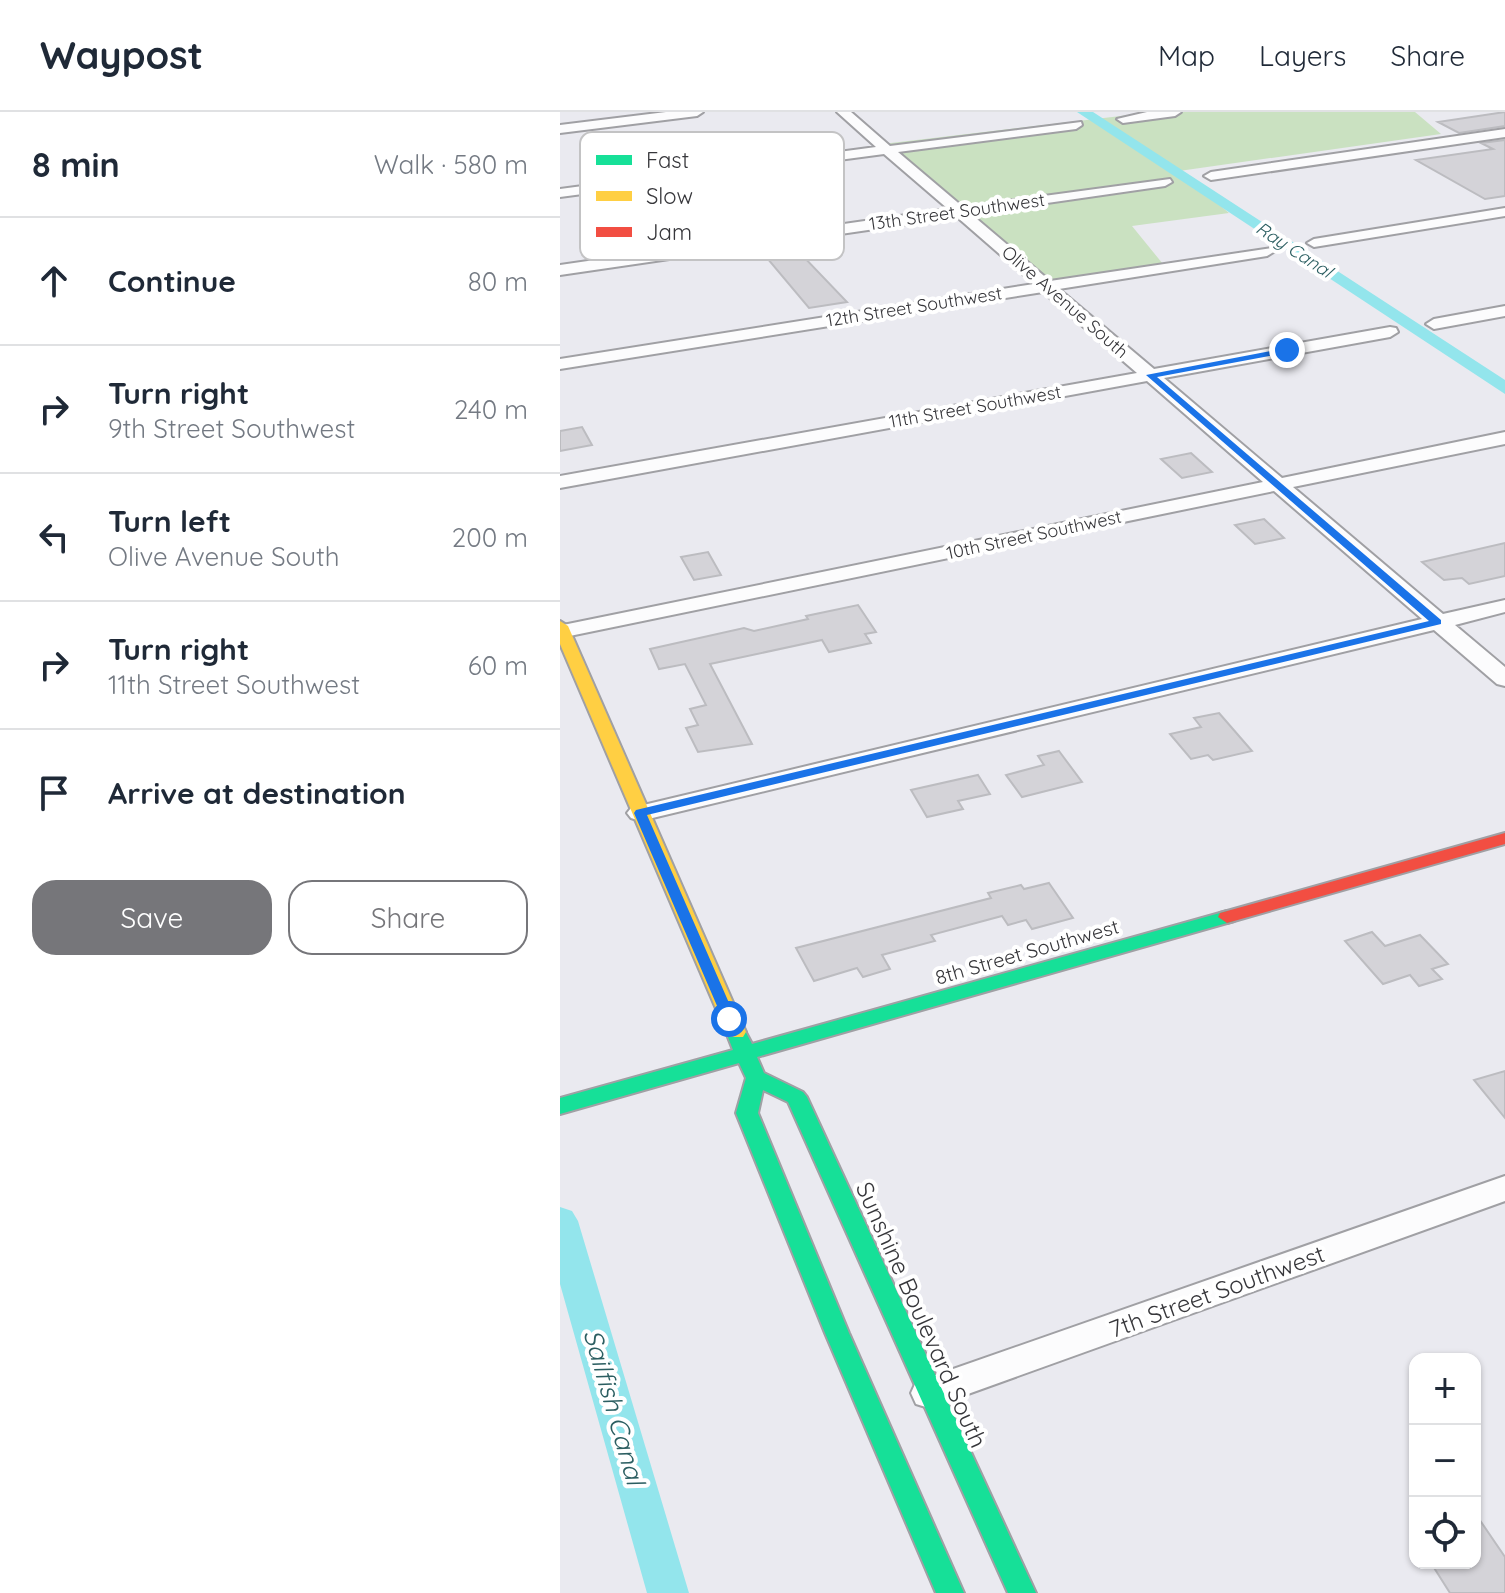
<!DOCTYPE html>
<meta charset="utf-8">
<style>
:root{--surface:#fff;--page:#f2f2f3;--text:#1f2937;--muted:#747a83;--line:#e0e1e3;--accent:#76767a}
body{margin:0;font-family:Quicksand,sans-serif;background:var(--page);color:var(--text)}
.controls{position:absolute;right:24px;bottom:24px;display:grid;overflow:hidden;border-radius:16px;box-shadow:0 2px 6px #0004}
.controls button{width:72px;height:72px;display:grid;place-items:center;padding:0;border:0;border-bottom:2px solid var(--line);background:var(--surface);color:var(--text);font:40px sans-serif}
.stop{position:absolute;width:24px;height:24px;margin:-18px;border:6px solid #1a73e8;border-radius:50%;background:#fff}
.stop.end{background:#1a73e8;border-color:#fff;box-shadow:0 2px 8px #0008}
.list{margin:0;padding:0;list-style:none}
h2{display:flex;justify-content:space-between;align-items:center;height:104px;margin:0;padding:0 32px;font-size:34px}
h2 small{font-size:26px;font-weight:400;color:var(--muted)}
.list li{display:grid;grid-template-columns:52px 1fr auto;gap:24px;align-items:center;box-sizing:border-box;height:128px;padding:0 32px;border-top:2px solid var(--line)}
.list b{display:block;font-size:30px;white-space:nowrap}
.list p{margin:0;font-size:26px;white-space:nowrap;color:var(--muted)}
.list em{font-size:26px;font-style:normal;color:var(--muted)}
.actions{display:flex;gap:16px;padding:24px 32px}
.actions a{flex:1;padding:18px 0;border:2px solid var(--accent);border-radius:24px;text-align:center;font-size:28px;color:var(--accent)}
.actions .main{background:var(--accent);color:#fff}
.icon{flex:none;width:44px;height:44px;fill:none;stroke:currentColor;stroke-width:2;stroke-linecap:round;stroke-linejoin:round}
.map{position:relative;flex:none;width:945px;height:1481px;overflow:hidden}
header{display:flex;align-items:center;gap:48px;box-sizing:border-box;height:112px;padding:0 40px;background:var(--surface);border-bottom:2px solid var(--line)}
header strong{font-size:38px}
nav{display:flex;gap:44px;margin-inline-start:auto;font-size:28px}
main{display:flex}
aside{flex:1;background:var(--surface)}
.map>svg:first-child{display:block}
</style>
<header>
<strong>Waypost</strong>
<nav><a>Map</a><a>Layers</a><a>Share</a></nav>
</header>
<main>
<aside>
<h2>8 min<small>Walk · 580 m</small></h2>
<ul class="list">
<li><svg class="icon" aria-label="ahead" viewBox="0 0 24 24"><path d="M12 20V5M6 11l6-6 6 6"/></svg><div><b>Continue</b></div><em>80 m</em></li>
<li><svg class="icon" aria-label="right" viewBox="0 0 24 24"><path d="M7 20v-9h11M14 6l5 5-5 5"/></svg><div><b>Turn right</b><p>9th Street Southwest</p></div><em>240 m</em></li>
<li><svg class="icon" aria-label="left" viewBox="0 0 24 24"><path d="M17 20v-9H6M10 6l-5 5 5 5"/></svg><div><b>Turn left</b><p>Olive Avenue South</p></div><em>200 m</em></li>
<li><svg class="icon" aria-label="right" viewBox="0 0 24 24"><path d="M7 20v-9h11M14 6l5 5-5 5"/></svg><div><b>Turn right</b><p>11th Street Southwest</p></div><em>60 m</em></li>
<li><svg class="icon" aria-label="arrive" viewBox="0 0 24 24"><path d="M6 21V4h12l-3 4 3 4H6"/></svg><div><b>Arrive at destination</b></div></li>
</ul>
<div class="actions"><a class="main">Save</a><a>Share</a></div>
</aside>
<div class="map">
<svg width="945" height="1481" viewBox="0 0 945 1481">
<rect width="100%" height="100%" fill="#eaeaf0"/>
<path fill="#cae1c1" d="M595,0H855L881,22L619,59L669,101L572,114L607,157L498,174L314,33Z"/>
<g fill="none" stroke-linecap="round" stroke-linejoin="round">
<path fill="#93e5ec" fill-rule="evenodd" d="M517,0H533L945,268V282Z
M0,1095L12,1099L18,1109L129,1481H87L0,1172Z"/>
</g>
<path fill="#d4d3d8" stroke="#bcbcc0" stroke-width="2" d="M945,0V14L899,21L878,10Z
M945,28V84L925,87L856,48L933,37L921,31Z
M240,141L287,190L249,196L207,146Z
M22,315L32,333L0,339V319Z
M631,341L652,360L622,366L601,347Z
M704,407L724,426L695,432L675,413Z
M945,431V464L909,472L902,466L884,468L862,450Z
M148,440L161,463L134,468L121,445Z
M298,493L316,520L305,522L311,531L269,540L262,528L150,552L192,632L138,640L126,616L138,613L130,597L146,593L125,552L99,557L90,537L184,516L194,519L248,507L246,504Z
M659,601L692,639L653,648L648,643L631,647L610,622L641,615L634,606Z
M499,639L522,670L462,685L446,663L484,653L478,644Z
M418,663L430,682L398,689L403,697L367,705L351,678Z
M489,771L513,806L472,817L466,808L448,813L442,804L371,823L375,829L322,843L330,857L303,865L297,856L254,869L236,836L431,786L428,781L461,773L464,777Z
M812,820L825,834L860,823L888,852L872,857L882,867L859,874L850,863L823,872L785,829Z
M945,959V1006L914,968Z
M915,1401L945,1445V1481H890L871,1451H915Z"/>
<g fill="none" stroke-linecap="round" stroke-linejoin="round">
<defs>
<path id="street" d="M106,0H143L137,4L0,21V13Z
M277,0H291L330,34L521,10L522,13L516,17L338,40L403,95L610,67L612,70L605,74L411,102L490,169L712,136L715,139L707,144L499,177L594,257L830,215L836,216L838,220L830,225L604,266L722,366L945,320V332L733,375L883,502L945,488V500L895,513L945,555V574L937,572L874,518L80,709L71,706L67,701L71,696L862,507L714,379L0,526V514L3,513L703,370L587,269L0,376V364L577,261L483,180L0,257V247L474,172L397,105L0,163V153L388,97L324,42L0,85V77L316,35Z
M587,0H621L615,4L563,11L557,7Z
M945,17V25L651,68L644,64L651,60Z
M945,96V104L754,135L747,131L754,127Z
M945,194V204L874,217L866,212L874,207Z
M945,1064V1089L369,1296L356,1292L351,1281L356,1270Z"/>
<path id="fast" d="M667,799L674,801L676,805L674,809L197,945L204,961L243,980L247,985L476,1481H448L228,990L203,978L198,1001L289,1221L404,1481H376L265,1221L176,1001L186,966L179,951L0,1002V986L173,938L166,920L169,915H183L192,932Z"/>
<path id="slow" d="M0,509L8,514L186,920L183,925H169L166,920L0,532Z"/>
<path id="jam" d="M945,721V732L667,811L658,805L660,801Z"/>
</defs>
<use href="#street" stroke="#a0a0a4" stroke-width="4"/>
<use href="#fast" stroke="#a0a0a4" stroke-width="4"/>
<use href="#slow" stroke="#a0a0a4" stroke-width="4"/>
<use href="#jam" stroke="#a0a0a4" stroke-width="4"/>
<use href="#street" fill="#fcfcfd" fill-rule="evenodd"/>
<use href="#fast" fill="#16e098" fill-rule="evenodd"/>
<use href="#slow" fill="#ffcf43" fill-rule="evenodd"/>
<use href="#jam" fill="#f24e42" fill-rule="evenodd"/>
</g>
<path fill="#1a73e8" d="M727,236L730,240L597,265L881,508V512L87,703L176,907L174,910H164L74,701L76,698L869,509L586,263Z"/>
<g text-anchor="middle" stroke-width="8" stroke-linejoin="round" paint-order="stroke">
<g font-size="18" fill="#37373b" stroke="#fff">
<text transform="translate(397 100) rotate(-8)" y="6">13th Street Southwest</text>
<text transform="translate(505 190) rotate(41)" y="6">Olive Avenue South</text>
<text transform="translate(354 195) rotate(-9)" y="6">12th Street Southwest</text>
<text transform="translate(415 295) rotate(-10)" y="6">11th Street Southwest</text>
<text transform="translate(474 423) rotate(-12)" y="6">10th Street Southwest</text>
</g>
<g font-size="18" font-style="italic" fill="#2b5e61" stroke="#fff">
<text transform="translate(734 138) rotate(33)" y="6">Ray Canal</text>
</g>
<g font-size="20" fill="#37373b" stroke="#fff">
<text transform="translate(467 840) rotate(-16)" y="7">8th Street Southwest</text>
</g>
<g font-size="24" fill="#37373b" stroke="#fff">
<text transform="translate(657 1180) rotate(-20)" y="8">7th Street Southwest</text>
<text transform="translate(361 1203) rotate(66)" y="8">Sunshine Boulevard South</text>
</g>
<g font-size="26" font-style="italic" fill="#2b5e61" stroke="#fff">
<text transform="translate(54 1295) rotate(74)" y="9">Sailfish Canal</text>
</g>
</g>
<rect x="20" y="20" width="264" height="128" rx="12" fill="#fff" stroke="#c3c3c4" stroke-width="2"/>
<rect x="36" y="43" width="36" height="10" fill="#16e098"/>
<rect x="36" y="79" width="36" height="10" fill="#ffcf43"/>
<rect x="36" y="115" width="36" height="10" fill="#f24e42"/>
<g font-size="22" fill="#37373b">
<text x="86" y="56">Fast</text>
<text x="86" y="92">Slow</text>
<text x="86" y="128">Jam</text>
</g>
</svg>
<div class="controls">
<button>+</button>
<button>−</button>
<button><svg class="icon" aria-label="locate" viewBox="0 0 24 24"><circle cx="12" cy="12" r="6"/><path d="M12 2v4M12 18v4M2 12h4M18 12h4"/></svg></button>
</div>
<div class="stop" style="left:169px;top:907px"></div>
<div class="stop end" style="left:727px;top:238px"></div>
</div>
</main>
